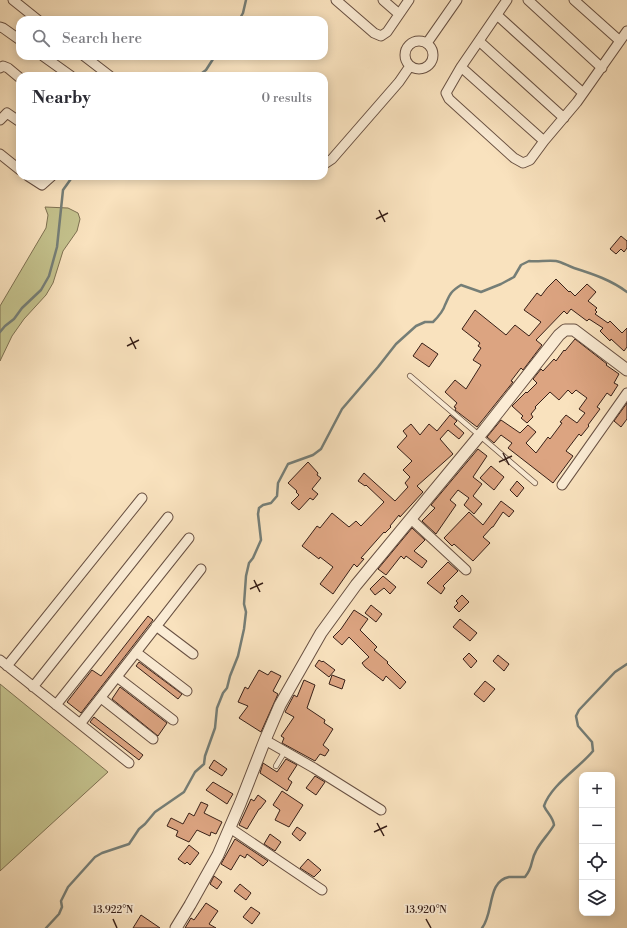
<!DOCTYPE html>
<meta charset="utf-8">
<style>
:root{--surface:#fff;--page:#f7f7f7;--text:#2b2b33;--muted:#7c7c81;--line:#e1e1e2}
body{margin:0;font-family:"Libre Bodoni",serif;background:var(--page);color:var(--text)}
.controls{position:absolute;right:12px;bottom:12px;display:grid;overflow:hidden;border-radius:8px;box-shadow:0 2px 10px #0003}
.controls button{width:36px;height:36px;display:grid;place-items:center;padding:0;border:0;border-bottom:1px solid var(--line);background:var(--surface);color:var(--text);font:20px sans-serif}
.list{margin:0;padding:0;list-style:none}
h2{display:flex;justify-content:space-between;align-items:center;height:52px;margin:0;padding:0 16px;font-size:17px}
h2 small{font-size:13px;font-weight:400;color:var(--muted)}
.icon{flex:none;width:22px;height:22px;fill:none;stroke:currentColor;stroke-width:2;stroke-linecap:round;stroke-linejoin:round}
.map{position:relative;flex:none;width:627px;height:928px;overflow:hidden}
.search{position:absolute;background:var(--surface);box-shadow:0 2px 10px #0003;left:16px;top:16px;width:312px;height:44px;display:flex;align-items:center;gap:10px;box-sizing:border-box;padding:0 14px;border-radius:12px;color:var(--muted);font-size:15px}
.panel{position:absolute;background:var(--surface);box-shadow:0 2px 10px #0003;left:16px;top:72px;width:312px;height:108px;border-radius:12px}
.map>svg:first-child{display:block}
</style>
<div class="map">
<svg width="627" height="928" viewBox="0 0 627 928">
<rect width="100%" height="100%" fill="#f9e2be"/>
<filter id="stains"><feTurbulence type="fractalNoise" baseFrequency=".005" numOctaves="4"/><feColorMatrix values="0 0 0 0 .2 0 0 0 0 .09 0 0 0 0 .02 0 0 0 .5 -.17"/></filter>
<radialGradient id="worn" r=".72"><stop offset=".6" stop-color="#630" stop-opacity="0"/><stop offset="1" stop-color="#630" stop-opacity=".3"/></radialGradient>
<path fill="#c4c28d" stroke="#7e7152" d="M45,207L68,208L78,213L80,219L77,231L63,251L53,283L46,295L24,319L12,336L0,361V306L46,228L48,215Z
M0,684L108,772L0,871Z"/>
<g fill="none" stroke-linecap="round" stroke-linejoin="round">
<path stroke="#757e77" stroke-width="2.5" d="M239,20L243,13L246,0
M198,76L206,70L215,56
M0,332L5,326L14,319L22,308L41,290L49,276L57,247L63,190L73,176
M46,928L59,914L62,907L61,901L68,887L95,857L102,853L129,844L139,829L145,824L155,812L184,792L195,772L204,764L205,756L215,728L217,708L223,693L227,688L230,676L238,656L244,629L246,612L244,604L246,576L249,563L253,558L261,540L258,514L259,508L263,505L271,503L277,496L278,483L288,464L313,455L321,449L342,409L378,367L396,344L416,326L425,322H433C438,317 443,312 445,305C450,294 450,292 461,285L481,292L501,284L514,277L521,265L529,261C538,262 547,260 556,261C562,262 568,266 574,268C593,274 611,280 627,292
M482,928C494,913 487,881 509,877C514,877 520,877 525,877C534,866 530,861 536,851C541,841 549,834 554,825C553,817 547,813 544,806C551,785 579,768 593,751L592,742L578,726L576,716L579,710L615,672L627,664"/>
</g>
<path fill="#dca481" stroke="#382018" d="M621,236L627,241V248L624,252L621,249L616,254L610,249Z
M556,279L569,292L570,291L575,296L587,284L596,292L588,301L597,308L595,310L597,312L595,314L608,323L610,321L622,333L627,328V347L624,351L611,339L610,341L600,331L603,328L589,319L587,321L571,309L567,314L564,311L536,340L542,345L523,370L521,368L511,381L513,382L477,427L455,410L456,408L454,407L457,403L445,392L455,380L466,389L481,365L473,360L481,348L478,346L480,343L462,329L475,310L506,335L515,325L529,336L541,322L524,310L537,293L541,296L547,288Z
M575,339L607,364L606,365L619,374L614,383L618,385L611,396L607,393L597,407L600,409L588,425L589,426L581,436L579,434L566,451L573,456L553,483L508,448L512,443L501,435L494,443L487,437L501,420L520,433L528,425L536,432L526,443L536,453L548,437L550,439L562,423L560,422L566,415L577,423L585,413L579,409L587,398L576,390L572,394L568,390L559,400L550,392L535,407L536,408L531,414L533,417L527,423L521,418L523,416L512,406L526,392L527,393L537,383L533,379L541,369L543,371L554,359L556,361L564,350L565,351Z
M422,343L438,354L429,367L413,356Z
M627,403V419L621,427L614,421Z
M450,415L457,421L454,424L464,433L459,439L448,430L440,439L453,454L417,486L423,492L400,517L399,515L390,526L391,527L385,533L384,532L361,558L364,559L357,567L354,564L333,594L320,584L333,567L320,557L319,559L302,546L317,526L320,528L332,513L349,527L356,521L361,526L384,502L366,485L365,486L358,481L364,473L395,501L408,487L405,483L410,477L403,470L412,461L397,447L407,436L403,431L411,424L420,435L429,424L437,431Z
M478,449L487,456L473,477L482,484L473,496L482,504L474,514L464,505L469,498L458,490L450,500L456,505L436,534L422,521L435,508L431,505Z
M308,462L318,473L317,475L321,478L312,489L318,494L313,500L310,498L299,510L291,503L299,495L296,492L297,491L288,483Z
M491,466L504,477L494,490L480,478Z
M517,481L524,488L517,497L510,490Z
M501,501L514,511L509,517L503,512L493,527H492L483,537L490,543L473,561L454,544L452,546L444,538L469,512L483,525Z
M412,528L425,540L414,551L427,561L422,568L406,556L404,559L401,556L386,575L378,569Z
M448,562L458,571L443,586L445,588L441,594L427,583Z
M383,576L396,587L390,594L384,588L375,595L370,589Z
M462,595L469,602L459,612L454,607L458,603L456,601Z
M371,605L382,614L376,622L365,613Z
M354,610L368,619L360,630L377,647L374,650L388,662L387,663L406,682L400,689L386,676L383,681L365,667L362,663L369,657L349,637L342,645L333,637L341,629Z
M148,616L153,620L81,713L67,702L92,670L101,676Z
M460,619L477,633L470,641L453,627Z
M469,653L477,661L471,668L463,659Z
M498,655L509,664L504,671L493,661Z
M319,660L322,662L323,661L335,670L329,677L315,666Z
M139,662L182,694L178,699L136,666Z
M259,670L268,675L271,671L281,676L273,691L278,694L261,732L239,718L248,706L238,702L245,687L248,689Z
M332,675L345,680L342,689L329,684Z
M304,680L315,685L307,708L325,720L324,723L333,729L323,745L329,750L325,756L320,754L315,761L282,743L284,738L281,736L294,717L285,712L294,695L297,697Z
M485,681L495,689L484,702L474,694Z
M120,687L167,723L158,736L112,699Z
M94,717L143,755L139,760L90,722Z
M286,759L297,765L288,779L292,782L287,791L260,773L263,763L277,772Z
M214,760L227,769L222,776L209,768Z
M315,776L325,782L316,795L306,788Z
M213,782L233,794L227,804L206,790Z
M282,791L303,805L289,827L275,820L280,810L273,805Z
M258,795L266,801L260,809H259L247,829L239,825L251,799L254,801Z
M201,802L208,805L204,813L222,822L216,834L211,832L210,836L197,830L189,842L176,836L178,831L167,826L171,818L183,824L189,813L194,816Z
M297,827L306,833L300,841L292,834Z
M270,834L281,842L275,851L264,844Z
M235,839L268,861L263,866L247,854L245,858L240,855L231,870L221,864Z
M189,845L199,853L190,865L187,862L185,864L178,859Z
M308,859L321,870L314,877L300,868Z
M214,876L222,882L217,889L210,884Z
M240,884L251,893L246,900L234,891Z
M206,903L218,911L209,924L216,928H185L191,918L194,920Z
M251,907L260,913L252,924L243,917Z
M141,915L160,928H133Z"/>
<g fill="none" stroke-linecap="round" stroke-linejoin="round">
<defs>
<path id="service" d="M410,376L535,483
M276,766L285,751"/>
<path id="minor" d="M13,0L38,20
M336,0L374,33L381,36L387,32L409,0
M383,0L399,14
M507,0L461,67L446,93L449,99L514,158L523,163L530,160L544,141L577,102L627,31
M528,0L602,68
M574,0L620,41
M497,15L583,93
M0,27L3,28L20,40
M405 55a14 14 0 1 1 28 0a14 14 0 1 1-28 0Z
M479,41L564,118
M427,43L457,0
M43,56L71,76
M84,56L110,76
M461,67L544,141
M0,68L3,66L8,68L20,78
M0,120L7,113L20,122
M0,154L20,170
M324,162L326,163L332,159L399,82L410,66
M28,176L42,185L52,176
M562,485L627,393
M411,519L466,570
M156,626L193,654
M136,652L187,691
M0,660L129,763
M7,666L142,498
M117,677L173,720
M33,687L168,517
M101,698L153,739
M56,705L189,538
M80,724L201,569
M265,740L314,768L381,810
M230,828L322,890"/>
<path id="tertiary" d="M176,928L190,905L218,855L240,804L265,740L280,705L321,633L356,585L485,429L559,335L565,330H574L627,370"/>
</defs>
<use href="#service" stroke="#685042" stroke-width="6"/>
<use href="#minor" stroke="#685042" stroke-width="11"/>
<use href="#tertiary" stroke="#685042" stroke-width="13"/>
<use href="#service" stroke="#fbecd5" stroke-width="4.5"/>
<use href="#minor" stroke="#fbecd5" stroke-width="9"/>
<use href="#tertiary" stroke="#fbecd5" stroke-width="11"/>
</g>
<path fill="none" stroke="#382018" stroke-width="1.5" d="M379,210L385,222M376,219L388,213M130,337L136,349M127,346L139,340M503,453L509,465M499,462L512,456M254,580L260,592M250,589L263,583M377,823L384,836M374,832L387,826M113,919L117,928M426,919L431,928"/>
<g font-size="10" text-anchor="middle" fill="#382018" stroke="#fbecd5" stroke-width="3.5" stroke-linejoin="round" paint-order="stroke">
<text x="113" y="913">13.922°N</text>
<text x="426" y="913">13.920°N</text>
</g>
<rect width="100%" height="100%" filter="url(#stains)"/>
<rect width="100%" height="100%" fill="url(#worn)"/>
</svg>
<div class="controls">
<button>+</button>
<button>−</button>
<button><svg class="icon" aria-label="locate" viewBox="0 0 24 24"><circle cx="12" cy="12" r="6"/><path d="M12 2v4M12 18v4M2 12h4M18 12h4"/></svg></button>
<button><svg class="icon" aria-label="layers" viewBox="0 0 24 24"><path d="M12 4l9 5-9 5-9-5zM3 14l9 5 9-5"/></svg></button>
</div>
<div class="search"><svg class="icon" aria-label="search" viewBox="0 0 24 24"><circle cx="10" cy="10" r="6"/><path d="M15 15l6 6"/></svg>Search here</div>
<section class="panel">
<h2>Nearby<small>0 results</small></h2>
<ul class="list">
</ul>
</section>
</div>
